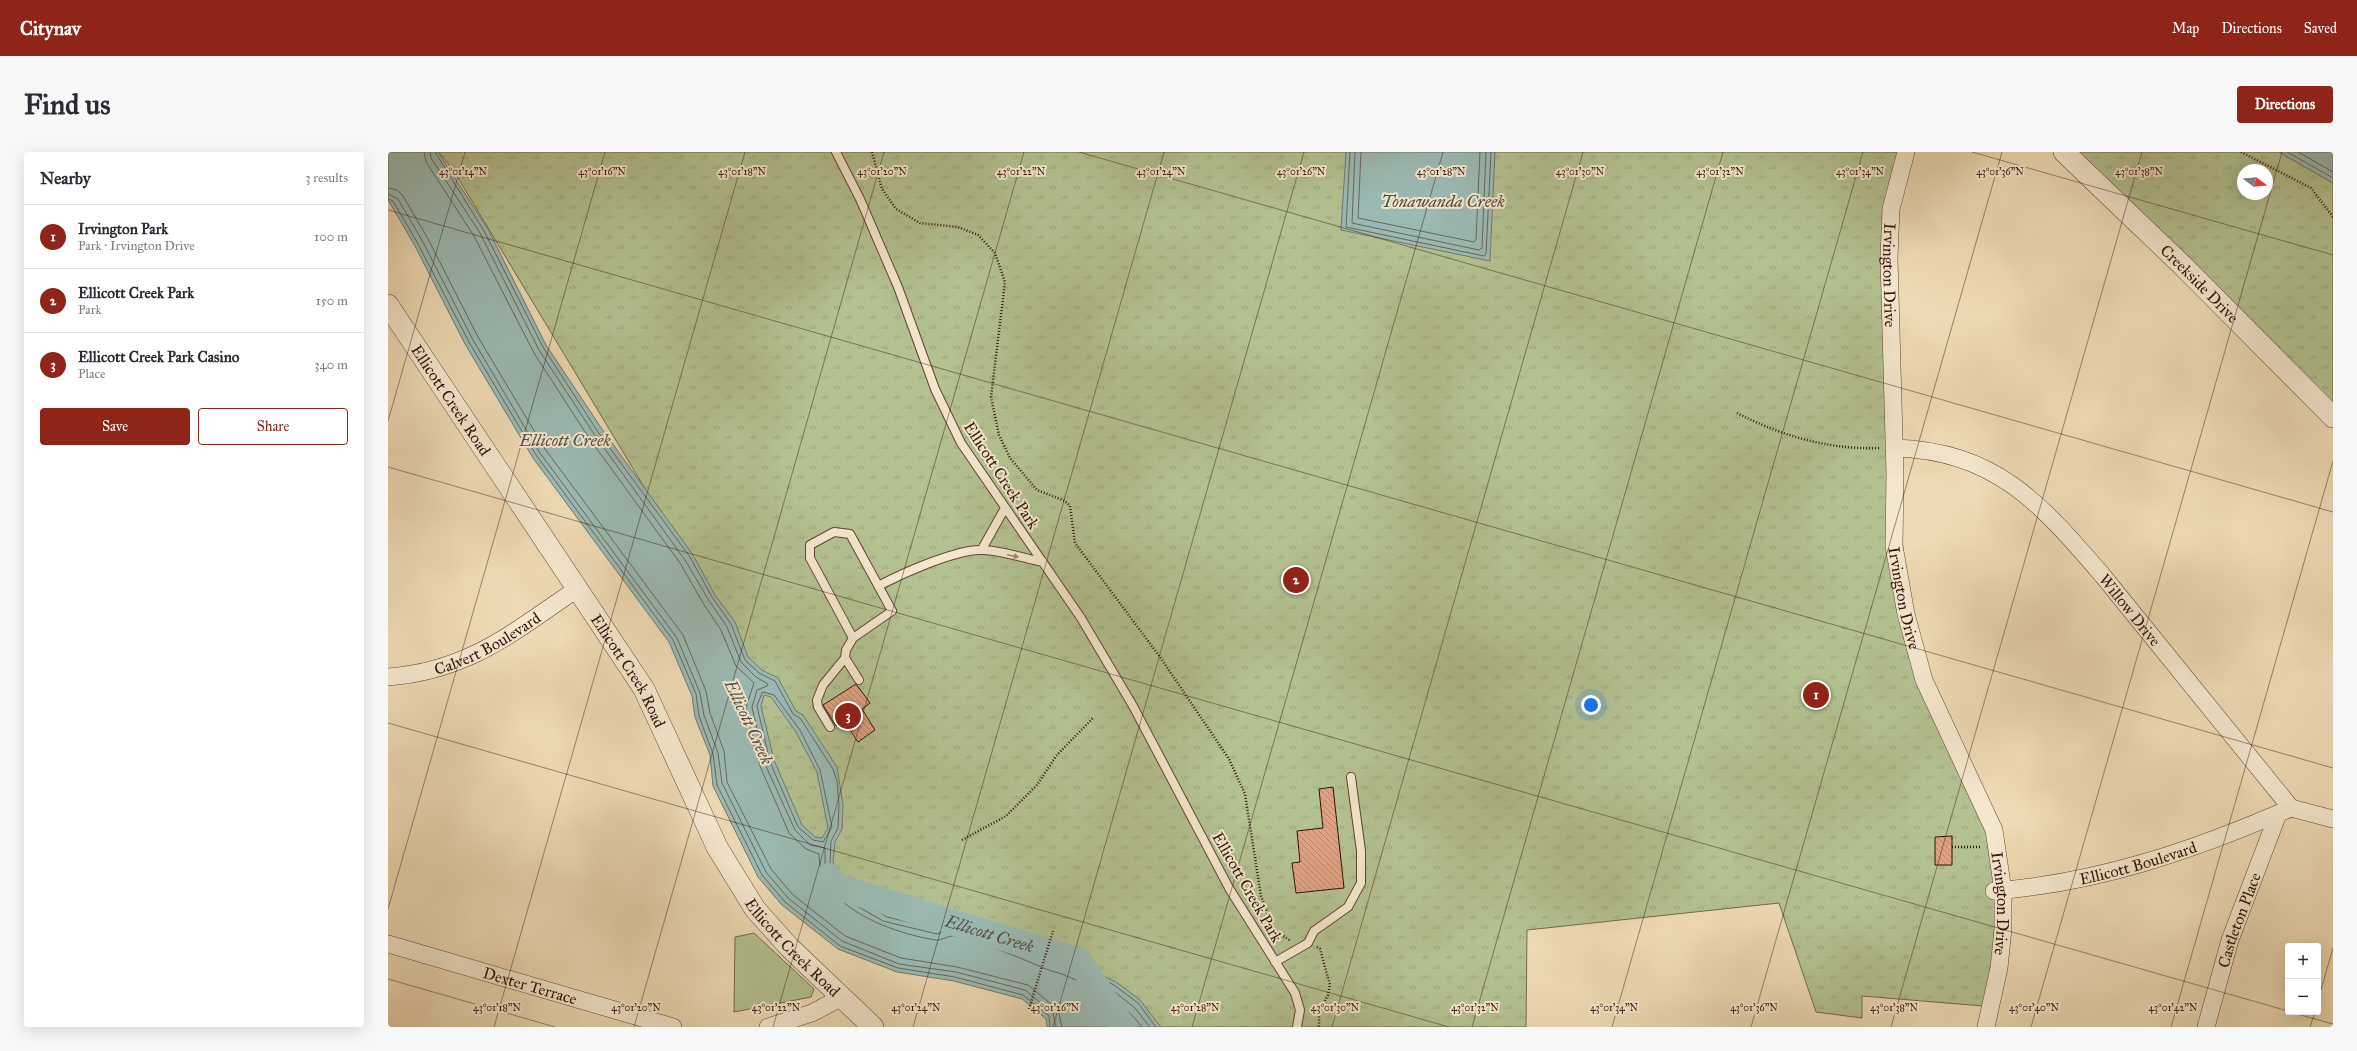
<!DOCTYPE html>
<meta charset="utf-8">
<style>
:root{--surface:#fff;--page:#f7f7f7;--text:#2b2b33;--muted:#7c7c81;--line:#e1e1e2;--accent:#8f2418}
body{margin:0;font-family:"IM FELL Great Primer",serif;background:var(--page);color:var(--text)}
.controls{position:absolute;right:12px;bottom:12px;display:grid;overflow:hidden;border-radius:4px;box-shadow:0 4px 16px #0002}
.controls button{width:36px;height:36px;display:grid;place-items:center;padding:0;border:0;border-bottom:1px solid var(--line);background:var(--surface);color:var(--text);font:20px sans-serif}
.compass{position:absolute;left:1849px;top:12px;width:36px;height:36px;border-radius:50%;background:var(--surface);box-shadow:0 4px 16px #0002;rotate:106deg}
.you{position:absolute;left:1203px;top:553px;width:14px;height:14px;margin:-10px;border:3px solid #fff;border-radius:50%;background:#1a73e8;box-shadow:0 0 0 6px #1a73e833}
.badge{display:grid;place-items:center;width:26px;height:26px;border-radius:50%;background:var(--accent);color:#fff;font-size:13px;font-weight:700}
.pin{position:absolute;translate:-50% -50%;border:2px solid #fff;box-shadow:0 1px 4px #0006}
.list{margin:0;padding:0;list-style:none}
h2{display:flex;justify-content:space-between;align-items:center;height:52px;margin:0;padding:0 16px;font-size:17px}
h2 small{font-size:13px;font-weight:400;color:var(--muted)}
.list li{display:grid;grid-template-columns:26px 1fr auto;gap:12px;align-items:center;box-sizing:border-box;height:64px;padding:0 16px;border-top:1px solid var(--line)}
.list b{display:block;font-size:15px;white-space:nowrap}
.list p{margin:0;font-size:13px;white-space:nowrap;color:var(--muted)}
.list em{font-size:13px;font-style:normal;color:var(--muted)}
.actions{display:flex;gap:8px;padding:12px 16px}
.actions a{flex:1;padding:9px 0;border:1px solid var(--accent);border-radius:4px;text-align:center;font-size:14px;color:var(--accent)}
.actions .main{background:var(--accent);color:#fff}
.map{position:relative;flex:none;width:1945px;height:875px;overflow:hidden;border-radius:4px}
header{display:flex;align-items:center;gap:24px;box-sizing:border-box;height:56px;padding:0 20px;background:var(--accent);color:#fff}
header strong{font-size:19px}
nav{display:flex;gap:22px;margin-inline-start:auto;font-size:14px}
.intro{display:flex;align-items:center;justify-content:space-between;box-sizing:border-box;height:96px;padding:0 24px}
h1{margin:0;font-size:28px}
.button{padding:10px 18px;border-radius:4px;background:var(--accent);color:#fff;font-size:14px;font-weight:700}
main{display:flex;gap:24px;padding:0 24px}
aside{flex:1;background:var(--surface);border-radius:4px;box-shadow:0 4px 16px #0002}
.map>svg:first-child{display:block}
</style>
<header>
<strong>Citynav</strong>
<nav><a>Map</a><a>Directions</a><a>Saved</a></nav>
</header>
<div class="intro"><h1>Find us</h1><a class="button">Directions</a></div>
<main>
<aside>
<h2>Nearby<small>3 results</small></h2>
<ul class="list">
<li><span class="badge">1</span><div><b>Irvington Park</b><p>Park · Irvington Drive</p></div><em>100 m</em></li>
<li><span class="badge">2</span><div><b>Ellicott Creek Park</b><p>Park</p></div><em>150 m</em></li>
<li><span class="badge">3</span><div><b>Ellicott Creek Park Casino</b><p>Place</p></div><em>340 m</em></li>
</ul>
<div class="actions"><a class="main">Save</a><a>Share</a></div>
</aside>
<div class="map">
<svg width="1945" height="875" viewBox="0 0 1945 875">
<defs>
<pattern id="park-tufts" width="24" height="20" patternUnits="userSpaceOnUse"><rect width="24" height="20" fill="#b4c191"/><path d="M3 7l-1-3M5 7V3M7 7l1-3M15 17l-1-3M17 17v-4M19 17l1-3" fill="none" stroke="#9ba57c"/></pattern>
<pattern id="building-back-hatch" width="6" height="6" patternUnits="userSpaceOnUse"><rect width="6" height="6" fill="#e1a281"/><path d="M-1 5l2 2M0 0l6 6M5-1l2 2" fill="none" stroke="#b78368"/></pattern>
</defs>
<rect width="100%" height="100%" fill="#eedab4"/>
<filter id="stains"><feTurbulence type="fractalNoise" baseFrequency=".005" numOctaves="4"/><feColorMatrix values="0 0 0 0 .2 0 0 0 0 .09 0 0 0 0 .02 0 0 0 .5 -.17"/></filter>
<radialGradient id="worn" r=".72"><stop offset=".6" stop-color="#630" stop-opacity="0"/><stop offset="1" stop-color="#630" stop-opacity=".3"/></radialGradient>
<path fill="#b4c191" stroke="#726a4c" d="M366,781L426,837L423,845L346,860L347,785Z"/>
<path fill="url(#park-tufts)" stroke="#726a4c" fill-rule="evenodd" d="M51,0H1518L1501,105L1518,462L1606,678L1607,764L1605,808L1595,854L1474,844V866L1428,860L1391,751L1139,778L1138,875H735L691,809L446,734L351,556L291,393L67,21Z
M1676,0H1891L1945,31V270ZM1855,18H1879V42H1855Z"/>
<path fill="#9bbab3" stroke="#71776f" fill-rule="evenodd" d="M0,0H50L100,77L158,193L214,277L305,403L327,443L347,470L360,505L374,518L390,526L408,559L415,563L449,615L455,653L454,677L447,690L445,710L450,721L474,747L499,761L550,773L563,768L616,782L664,803L685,810L728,830L752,848L773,875H659L658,867L634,847L566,829L509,820L450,797L394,753L370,725L325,634L322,603L307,565L304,544L281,490L145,306L77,192L27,94L0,48ZM376,543L383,545L408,580L429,620L440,676L434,686L427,685L414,673L386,608L373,554Z
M958,0H1107L1102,109L953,78Z
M1891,0H1945V31Z"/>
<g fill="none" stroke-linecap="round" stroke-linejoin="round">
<path stroke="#66665e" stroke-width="1" d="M36,0L38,10L86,84L146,201L201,286L292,411L315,451L333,478L348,514L366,531L358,555L372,614L401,681L418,697L431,702C432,756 502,780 547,788C554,789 560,783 567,784C599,792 628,804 658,817C665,820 673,821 681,825C710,837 735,850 754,875
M42,0L43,6L92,81L151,198L206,282L297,408L320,447L339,475L353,510L368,525L380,532L379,534L369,538L364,555L377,612L407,678L422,693L437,696V712L443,727L469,754L495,769L549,782L565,777L613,790L723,837L746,855L762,875
M47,0L96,79L155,195L210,280L302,405L324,445L343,472L357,508L371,521L387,529L405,562L412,566L445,617L449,629L451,653L450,676L443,689L442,711L446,724L471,749L499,765L550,777L564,772L615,786L663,807L684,814L726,833L750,851L768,875
M962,0L958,75L1096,104L1098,102L1103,0
M967,0L964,71L1091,98L1094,96L1098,0
M973,0L970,66L1086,90L1088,88L1092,0
M1899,0L1945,26
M1910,0L1945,20
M0,36L9,38L15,44L40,87L90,185L157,297L295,483L318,539L322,561L336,599L339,630L383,717L404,742L457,784L513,806L569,815L640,833L670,858L674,875
M0,42L10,47L35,90L85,188L152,301L289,486L312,541L316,563L330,601L334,631L378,720L400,746L454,789L511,812L568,820L637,838L665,861L668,875
M0,47L5,49L30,92L81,190L148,303L285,488L308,542L311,564L325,602L329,633L374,723L397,750L452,794L510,816L567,825L635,843L661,864L662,875
M375,540L386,543L412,578L432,618L444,675L435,690L425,688L410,675L382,610L369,554Z"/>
<path stroke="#9bbab3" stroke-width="26" id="s1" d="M441,724L446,734L691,809L735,875"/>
</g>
<path fill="url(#building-back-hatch)" stroke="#311308" d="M468,532L482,551L474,557L487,578L470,590L460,575L455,578L451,572L448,574L435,553Z
M945,635L956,736L908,741L904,711L912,710L909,679L935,676L931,637Z
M1564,684V713H1547V685Z"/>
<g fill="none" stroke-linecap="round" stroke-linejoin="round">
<defs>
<path id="service" d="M448,0L472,47L510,135L547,237L573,291L693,466L745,554L841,736L907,841L912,858L909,875
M594,397L617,356
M490,434C513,422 570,396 595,398C615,399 636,406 655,410
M457,506L471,528
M442,575L430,555L429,548L435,533L457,506L458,498L465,486L504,459L462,382L446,380L422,393V406L465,486
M887,810L920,791L926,779L960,755L973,731V699L963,625"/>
<g id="minor">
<path id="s2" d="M1518,0L1503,57L1501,106L1507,322L1506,394L1518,462L1536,528L1606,678L1615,739V777L1611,816L1598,875"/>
<path id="s3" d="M1506,296C1608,299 1652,351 1715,424L1903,656L1945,667"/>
<path id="s4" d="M0,525C81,519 125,480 189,437"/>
<path id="s5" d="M1606,739C1710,731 1807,698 1903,656"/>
<path id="s6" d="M0,792L285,875"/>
<path d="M380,875L424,861L454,845"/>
<path id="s7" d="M1818,875L1842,788L1890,662"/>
</g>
<g id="tertiary">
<path id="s8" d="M1676,0L1794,113L1945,265"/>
<path id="s9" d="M0,153L256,537L329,695L367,757L401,795L485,875"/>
</g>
</defs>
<use href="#service" stroke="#604533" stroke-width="10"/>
<use href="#minor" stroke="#604533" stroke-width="18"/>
<use href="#tertiary" stroke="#604533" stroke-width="22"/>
<path stroke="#311308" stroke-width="2.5" stroke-dasharray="1 2" stroke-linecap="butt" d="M484,0L494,37L508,57L532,71L570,75L590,83L607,101L617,130L603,245L611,283L622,306L649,338L677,349L682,354L687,391L772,505L841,607L857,642L873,744L886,778L903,789
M1853,0L1923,36L1945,65
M1349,261C1394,284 1441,298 1492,296
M574,688L618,664L649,633L668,604L705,566
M1564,695H1593
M929,795L932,797L942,833L940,843L931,860V875
M641,857L665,779"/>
<use href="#service" stroke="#f4e7ce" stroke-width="8"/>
<use href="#minor" stroke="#f4e7ce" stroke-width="17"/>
<use href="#tertiary" stroke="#f4e7ce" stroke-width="21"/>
</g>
<defs><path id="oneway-solid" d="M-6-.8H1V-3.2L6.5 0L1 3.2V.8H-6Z"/></defs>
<use fill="#9c8875" href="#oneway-solid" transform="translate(625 404) rotate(12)"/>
<path fill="none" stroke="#311308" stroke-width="1" stroke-opacity="0.45" d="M691,0L1945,360M1584,0L1945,103M0,58L1945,616M0,269L77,0M0,315L1900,859M0,571L1061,875M0,757L217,0M0,827L167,875M1930,848L1945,796M1902,860L1945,872M106,875L357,0M246,875L496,0M385,875L636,0M525,875L776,0M665,875L916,0M804,875L1055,0M944,875L1195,0M1084,875L1335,0M1224,875L1475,0M1363,875L1614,0M1503,875L1754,0M1643,875L1894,0M1783,875L1945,309M1922,875L1927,860"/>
<g text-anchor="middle" stroke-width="4" stroke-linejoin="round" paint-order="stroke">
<g font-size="16" fill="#311308" stroke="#f4e7ce">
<text dy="6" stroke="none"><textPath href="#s2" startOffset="125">Irvington Drive</textPath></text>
<text dy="6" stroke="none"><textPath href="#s8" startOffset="189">Creekside Drive</textPath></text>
<text dy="6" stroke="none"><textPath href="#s9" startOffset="114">Ellicott Creek Road</textPath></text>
<text transform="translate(614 323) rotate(57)" y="6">Ellicott Creek Park</text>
<text dy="6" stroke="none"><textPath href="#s2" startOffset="449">Irvington Drive</textPath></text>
<text dy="6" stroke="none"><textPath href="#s3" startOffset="298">Willow Drive</textPath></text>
<text dy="6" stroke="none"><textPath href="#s4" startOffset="106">Calvert Boulevard</textPath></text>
<text dy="6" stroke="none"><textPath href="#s9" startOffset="438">Ellicott Creek Road</textPath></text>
<text dy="6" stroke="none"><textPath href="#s5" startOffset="147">Ellicott Boulevard</textPath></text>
<text transform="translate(860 735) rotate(60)" y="6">Ellicott Creek Park</text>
<text dy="6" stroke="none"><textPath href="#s2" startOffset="773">Irvington Drive</textPath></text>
<text dy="6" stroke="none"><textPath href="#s7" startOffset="112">Castleton Place</textPath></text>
<text dy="6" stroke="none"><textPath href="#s9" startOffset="762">Ellicott Creek Road</textPath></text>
<text dy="6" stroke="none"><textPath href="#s6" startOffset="148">Dexter Terrace</textPath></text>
</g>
<g font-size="17" font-style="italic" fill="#564d44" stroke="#f4e7ce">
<text x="1055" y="55">Tonawanda Creek</text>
<text x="177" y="294">Ellicott Creek</text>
<text transform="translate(361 570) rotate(65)" y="6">Ellicott Creek</text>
<text dy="6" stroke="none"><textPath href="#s1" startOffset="174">Ellicott Creek</textPath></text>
</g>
</g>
<g font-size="10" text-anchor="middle" fill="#311308" stroke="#f4e7ce" stroke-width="4" stroke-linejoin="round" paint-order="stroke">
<text x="75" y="23">43°01'14"N</text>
<text x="214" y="23">43°01'16"N</text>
<text x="354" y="23">43°01'18"N</text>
<text x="494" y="23">43°01'20"N</text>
<text x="633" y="23">43°01'22"N</text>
<text x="773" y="23">43°01'24"N</text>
<text x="913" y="23">43°01'26"N</text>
<text x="1053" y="23">43°01'28"N</text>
<text x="1192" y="23">43°01'30"N</text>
<text x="1332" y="23">43°01'32"N</text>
<text x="1472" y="23">43°01'34"N</text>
<text x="1612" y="23">43°01'36"N</text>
<text x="1751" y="23">43°01'38"N</text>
<text x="109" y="859">43°01'18"N</text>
<text x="248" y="859">43°01'20"N</text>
<text x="388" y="859">43°01'22"N</text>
<text x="528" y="859">43°01'24"N</text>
<text x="667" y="859">43°01'26"N</text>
<text x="807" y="859">43°01'28"N</text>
<text x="947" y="859">43°01'30"N</text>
<text x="1087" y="859">43°01'32"N</text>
<text x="1226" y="859">43°01'34"N</text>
<text x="1366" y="859">43°01'36"N</text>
<text x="1506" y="859">43°01'38"N</text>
<text x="1646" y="859">43°01'40"N</text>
<text x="1785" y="859">43°01'42"N</text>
</g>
<rect width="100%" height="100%" filter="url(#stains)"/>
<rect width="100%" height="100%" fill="url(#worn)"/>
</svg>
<div class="controls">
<button>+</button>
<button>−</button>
</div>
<svg class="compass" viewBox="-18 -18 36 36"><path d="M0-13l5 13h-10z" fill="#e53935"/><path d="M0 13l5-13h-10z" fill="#7c7c81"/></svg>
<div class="you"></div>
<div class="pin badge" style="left:1428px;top:543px">1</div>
<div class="pin badge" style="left:908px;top:428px">2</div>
<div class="pin badge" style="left:460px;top:564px">3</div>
</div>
</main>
